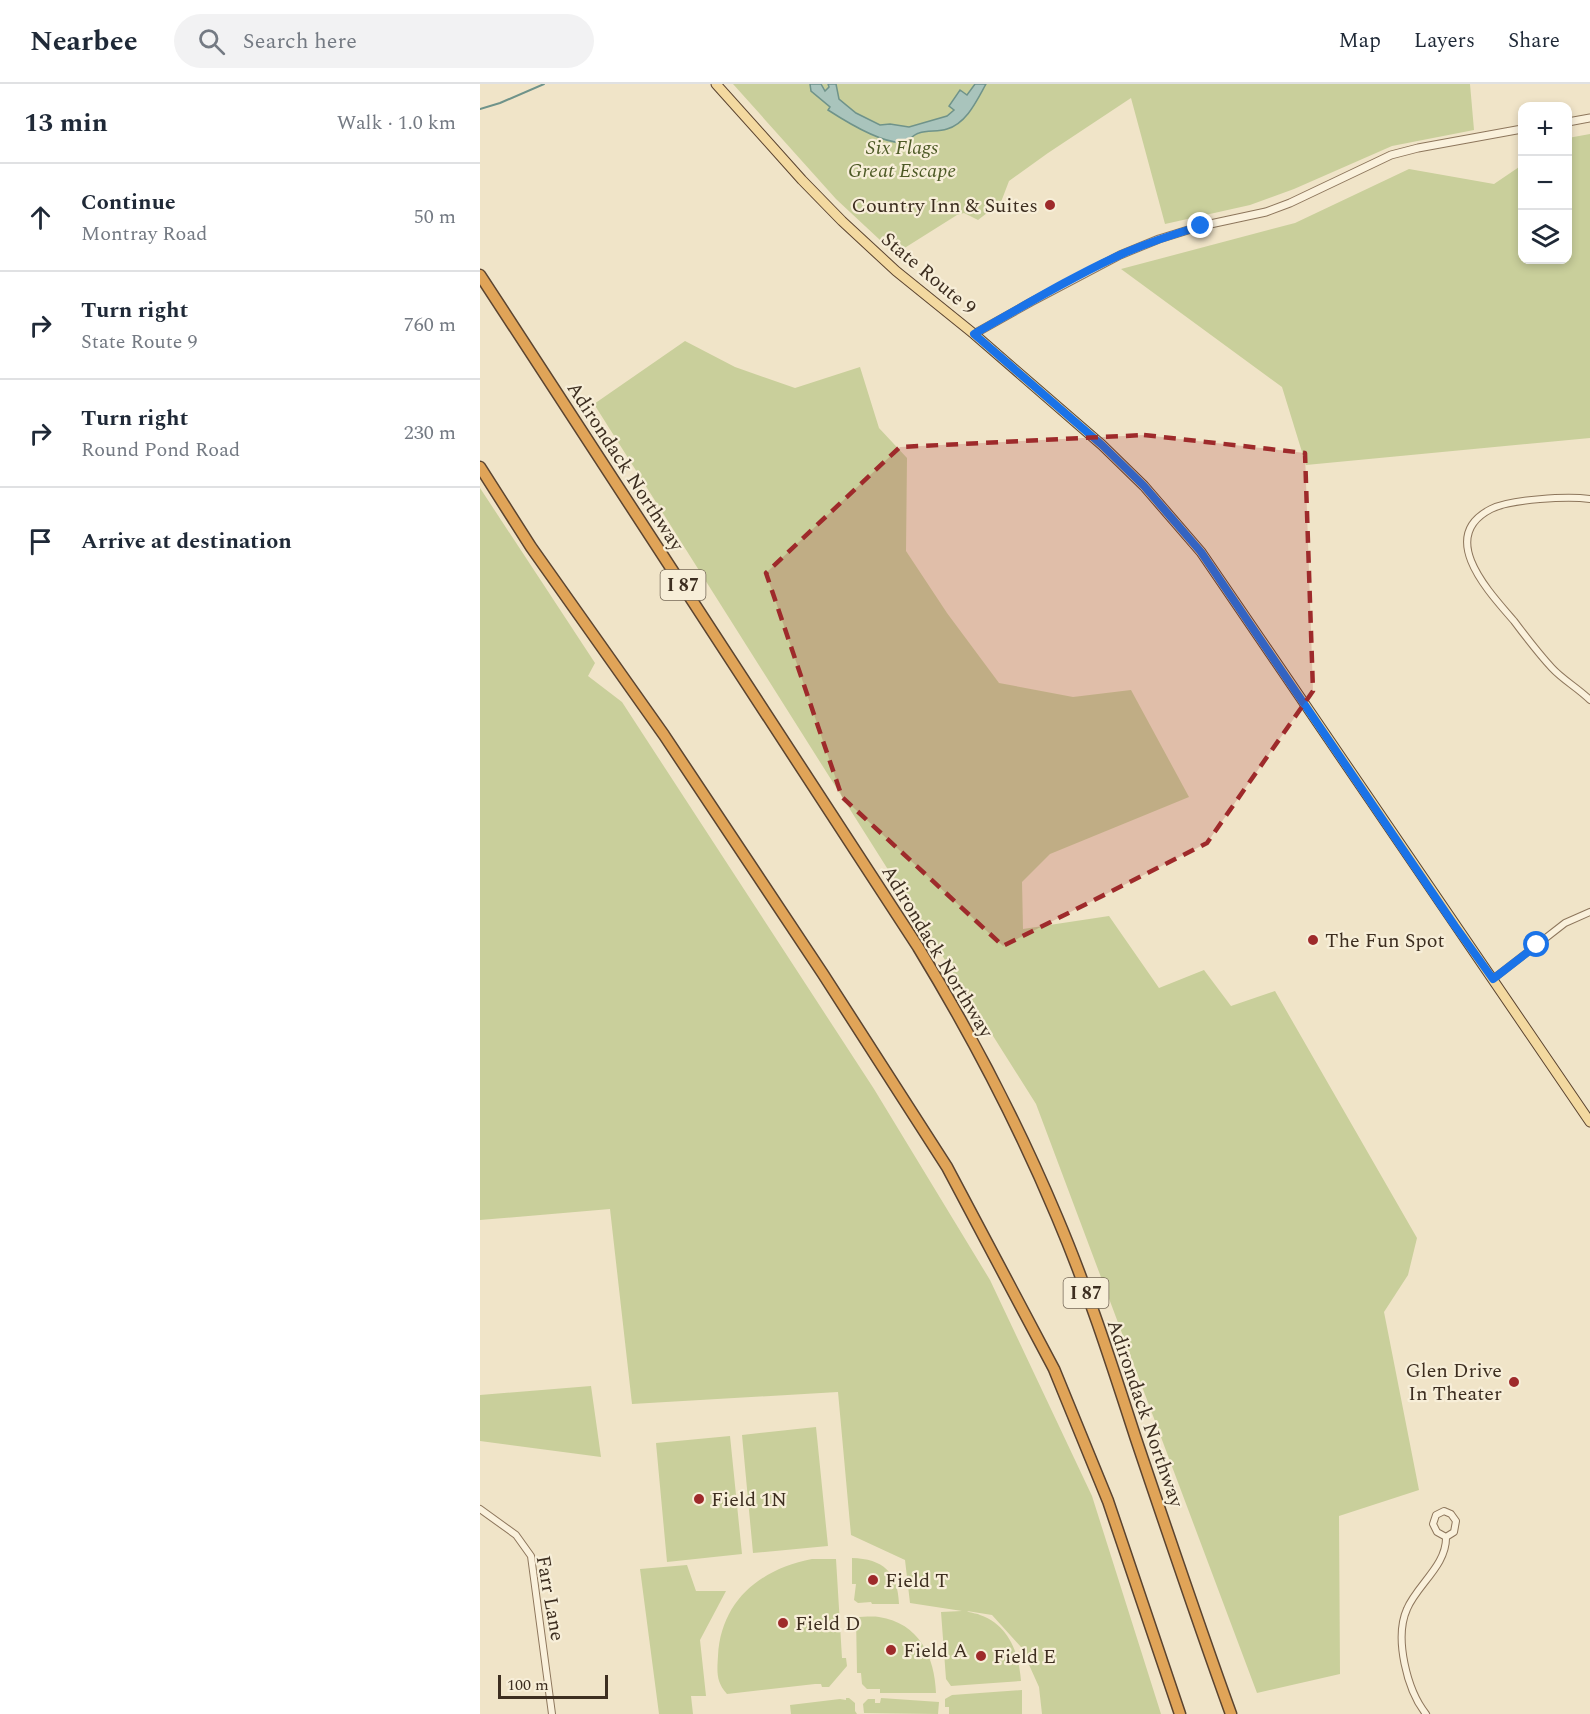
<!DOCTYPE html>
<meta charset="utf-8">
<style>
:root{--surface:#fff;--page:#f2f2f3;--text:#1f2937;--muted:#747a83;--line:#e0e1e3}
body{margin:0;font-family:Spectral,serif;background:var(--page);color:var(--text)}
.controls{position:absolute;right:18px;top:18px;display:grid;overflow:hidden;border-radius:12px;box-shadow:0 3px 9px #0003}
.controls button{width:54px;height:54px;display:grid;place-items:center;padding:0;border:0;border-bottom:2px solid var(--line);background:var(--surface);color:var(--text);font:30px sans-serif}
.scale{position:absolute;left:18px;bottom:15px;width:110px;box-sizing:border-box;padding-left:6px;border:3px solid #3d2e20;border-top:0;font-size:16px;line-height:21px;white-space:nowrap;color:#3d2e20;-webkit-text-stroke:4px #f7eed8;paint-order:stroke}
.stop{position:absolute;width:18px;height:18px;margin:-14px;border:4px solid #1a73e8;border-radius:50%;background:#fff}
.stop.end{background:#1a73e8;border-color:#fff;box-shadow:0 2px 6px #0008}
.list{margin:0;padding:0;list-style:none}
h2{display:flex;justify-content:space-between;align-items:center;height:78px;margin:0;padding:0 24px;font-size:26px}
h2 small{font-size:20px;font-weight:400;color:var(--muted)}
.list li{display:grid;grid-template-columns:39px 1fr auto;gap:18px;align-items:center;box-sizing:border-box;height:108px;padding:0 24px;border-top:2px solid var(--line)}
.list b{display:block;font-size:22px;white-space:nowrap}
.list p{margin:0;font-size:20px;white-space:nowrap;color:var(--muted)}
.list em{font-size:20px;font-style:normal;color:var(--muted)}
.icon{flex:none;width:33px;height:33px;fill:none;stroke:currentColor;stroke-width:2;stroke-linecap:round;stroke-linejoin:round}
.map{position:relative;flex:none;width:1110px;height:1630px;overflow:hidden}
header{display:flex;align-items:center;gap:36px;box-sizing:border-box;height:84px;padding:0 30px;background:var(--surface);border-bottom:2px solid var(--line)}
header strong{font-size:28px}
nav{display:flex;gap:33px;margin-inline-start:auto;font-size:21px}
.search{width:420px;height:54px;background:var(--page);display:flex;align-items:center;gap:15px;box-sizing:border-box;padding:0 21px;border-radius:33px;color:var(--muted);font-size:22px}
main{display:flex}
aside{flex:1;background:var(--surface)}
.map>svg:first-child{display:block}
</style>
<header>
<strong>Nearbee</strong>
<div class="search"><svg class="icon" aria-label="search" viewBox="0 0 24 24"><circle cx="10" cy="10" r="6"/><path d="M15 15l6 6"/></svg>Search here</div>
<nav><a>Map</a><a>Layers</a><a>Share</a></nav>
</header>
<main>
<aside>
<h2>13 min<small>Walk · 1.0 km</small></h2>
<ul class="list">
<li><svg class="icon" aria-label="ahead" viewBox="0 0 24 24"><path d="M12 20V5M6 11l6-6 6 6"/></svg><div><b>Continue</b><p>Montray Road</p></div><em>50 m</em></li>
<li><svg class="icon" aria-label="right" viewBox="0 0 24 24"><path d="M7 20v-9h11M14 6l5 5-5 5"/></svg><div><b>Turn right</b><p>State Route 9</p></div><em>760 m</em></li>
<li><svg class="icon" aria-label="right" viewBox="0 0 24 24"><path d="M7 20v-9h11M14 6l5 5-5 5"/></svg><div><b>Turn right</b><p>Round Pond Road</p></div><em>230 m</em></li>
<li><svg class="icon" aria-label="arrive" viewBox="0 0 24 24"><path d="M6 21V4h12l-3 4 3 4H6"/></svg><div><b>Arrive at destination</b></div></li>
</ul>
</aside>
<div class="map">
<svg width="1110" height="1630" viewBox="0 0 1110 1630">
<rect width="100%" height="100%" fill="#f0e4c8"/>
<path fill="#c9cf9b" d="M253,0H990L994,46L912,62L814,105L770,121L685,140L651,14L568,69L529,97L521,118L498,136L484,129L477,131L415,170L356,115Z
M1110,50V354L826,381L802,303L641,185L815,139L929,85L1014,100L1042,81V176H1088V54Z
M205,257L255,283L315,304L380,283L399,344L427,374L426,467L467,529L519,599L593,613L651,606L709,713L570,770L542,798L543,845L629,832L679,904L724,886L751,922L795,907L937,1154L928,1191L904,1228L939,1406L859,1432L860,1590L777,1609L556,1020L114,320Z
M0,404L115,579L108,592L142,618L394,1005L510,1196L612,1412L681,1630H562L559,1603L541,1563L512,1531L487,1527C490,1529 496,1529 500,1531C529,1541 539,1569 541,1597L471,1602L466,1595L461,1528L482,1527L430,1519L425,1476L371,1451L358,1308L152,1320L130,1125L0,1136Z
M111,1302L121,1373L0,1357V1311Z
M336,1343L348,1462L273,1469L262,1351Z
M250,1352L262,1470L187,1478L176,1359Z
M372,1474C403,1475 418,1488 419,1520H392L391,1518L378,1519L374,1516L376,1500H372Z
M332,1475H356L362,1574H366L367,1582L349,1603H342L341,1600H335L247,1610C236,1598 237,1588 238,1572C241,1517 280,1485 332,1475Z
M207,1481L216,1507H246L220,1556L226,1612H211L213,1630H179L160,1485Z
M376,1533C383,1533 392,1532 399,1533C439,1539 455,1573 456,1609H400V1605H387L382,1600L381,1589H377Z
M542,1606V1630H469V1623H465V1615L472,1611Z
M366,1614H369L375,1619V1627L377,1630H311L310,1621L360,1615L366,1616Z
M401,1614L459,1618L458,1630L384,1629L383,1620L388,1615H395V1619H400Z"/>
<path fill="#a9c4bc" stroke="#6f938a" stroke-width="1.5" d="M330,0H341L345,7L349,3L348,0H356L359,15L376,29L400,41L410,40L429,43L467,32L474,26L469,22L480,6L487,11L495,0H506C497,16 487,39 467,45C458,48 448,46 439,49C434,50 429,57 424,58C404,61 365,37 348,26L350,23L331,7Z"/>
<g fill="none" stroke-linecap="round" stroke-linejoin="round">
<path stroke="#6f938a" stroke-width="2" d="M0,25L20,19L64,0"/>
<defs>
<path id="minor" d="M1110,415C1088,412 1031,415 1011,425C956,453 1010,509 1034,537C1046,553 1058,569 1072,584C1083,596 1098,604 1110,616
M1013,895L1085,839L1110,828
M0,1425L36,1451L51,1472L72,1630
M964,1427L971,1430L976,1437L974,1448L966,1453L957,1448L953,1440L956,1431Z
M946,1630C927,1606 914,1554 927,1525C937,1501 967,1481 966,1453"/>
<path id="tertiary" d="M1088,38L1110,34
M494,250L551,218L640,171L679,155L721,142L786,128L810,119L911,71L938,64L1042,45"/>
<path id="primary" d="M236,0L322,96L362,137L416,187L494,250L622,361L664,402L721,468L1110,1038"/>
<path id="motorway" d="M0,191L438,863C491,950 538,1040 577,1133C608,1206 632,1281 656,1355C687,1447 718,1539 751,1630
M0,383L51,463L184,651L343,890L467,1083L574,1285L628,1417L700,1630"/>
</defs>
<use href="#minor" stroke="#8d765c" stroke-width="8"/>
<use href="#tertiary" stroke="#8d765c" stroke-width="9"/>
<use href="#primary" stroke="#5b4430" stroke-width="11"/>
<use href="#motorway" stroke="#5b4430" stroke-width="13"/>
<use href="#minor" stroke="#faf1dc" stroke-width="6"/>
<use href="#tertiary" stroke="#faf1dc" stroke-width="7"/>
<use href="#primary" stroke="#f3d9a0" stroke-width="9"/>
<use href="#motorway" stroke="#e0a458" stroke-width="10"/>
</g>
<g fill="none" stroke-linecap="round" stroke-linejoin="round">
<path stroke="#1a73e8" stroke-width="8" d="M721,142C694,150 667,159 642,170C591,193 542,223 494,250L622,361L664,402L721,468L975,842L1013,895L1057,861"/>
</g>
<path fill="#9e2a2b" fill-opacity="0.2" stroke="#9e2a2b" stroke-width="4.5" stroke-dasharray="12 8" stroke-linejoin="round" d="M664,351L825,369L833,607L727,759L523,862L362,713L286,489L420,363Z"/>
<g fill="#9e2a2b" stroke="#f7eed8" stroke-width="2">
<circle cx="570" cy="121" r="6"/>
<circle cx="833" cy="856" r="6"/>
<circle cx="1034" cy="1298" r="6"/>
<circle cx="219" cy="1415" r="6"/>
<circle cx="393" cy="1496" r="6"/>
<circle cx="303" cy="1539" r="6"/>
<circle cx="411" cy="1566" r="6"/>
<circle cx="501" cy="1572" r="6"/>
</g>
<g text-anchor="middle" stroke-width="4.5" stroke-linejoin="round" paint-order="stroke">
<g fill="#f7eed8" stroke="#756857" stroke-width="1.5">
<rect x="180.5" y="486" width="45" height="30" rx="4.5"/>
<rect x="583.5" y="1194" width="45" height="30" rx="4.5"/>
</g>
<g font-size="18" font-weight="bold" fill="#3d2e20">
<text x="203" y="507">I 87</text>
<text x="606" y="1215">I 87</text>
</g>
<g font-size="20" font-style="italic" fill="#4d5a26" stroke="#f7eed8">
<text x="422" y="70">Six Flags<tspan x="422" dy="23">Great Escape</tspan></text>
</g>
<g font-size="20" fill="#3d2e20" stroke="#f7eed8" text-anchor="start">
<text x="558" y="128" text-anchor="end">Country Inn &amp; Suites</text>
<text x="845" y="863">The Fun Spot</text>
<text x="1022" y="1293" text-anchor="end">Glen Drive<tspan x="1022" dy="23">In Theater</tspan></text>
<text x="231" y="1422">Field 1N</text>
<text x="405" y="1503">Field T</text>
<text x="315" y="1546">Field D</text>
<text x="423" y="1573">Field A</text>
<text x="513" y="1579">Field E</text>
</g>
<g font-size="20" fill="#3d2e20" stroke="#f7eed8">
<text transform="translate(449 189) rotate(40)" y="7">State Route 9</text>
<text transform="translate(146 382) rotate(57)" y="7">Adirondack Northway</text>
<text transform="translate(458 867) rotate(59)" y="7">Adirondack Northway</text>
<text transform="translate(666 1329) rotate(71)" y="7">Adirondack Northway</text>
<text transform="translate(71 1514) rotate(80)" y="7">Farr Lane</text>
</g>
</g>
</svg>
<div class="controls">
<button>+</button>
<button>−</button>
<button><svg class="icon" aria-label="layers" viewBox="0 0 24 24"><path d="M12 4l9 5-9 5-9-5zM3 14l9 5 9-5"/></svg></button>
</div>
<div class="scale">100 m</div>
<div class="stop" style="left:1057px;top:861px"></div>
<div class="stop end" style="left:721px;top:142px"></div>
</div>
</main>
